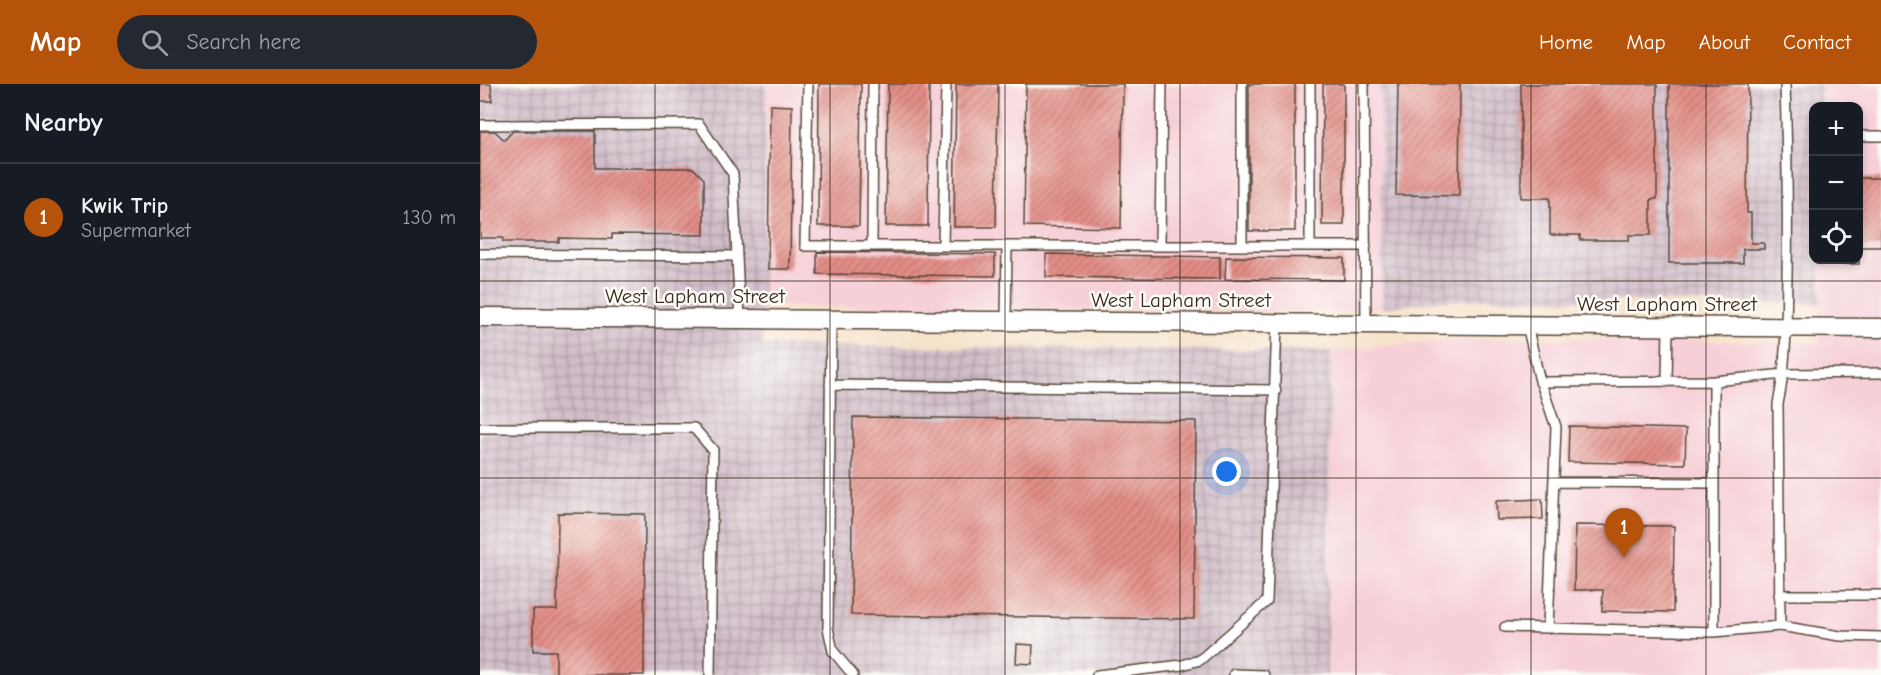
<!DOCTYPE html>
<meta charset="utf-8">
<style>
:root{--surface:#171b24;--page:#242831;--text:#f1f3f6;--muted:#9ea1a6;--line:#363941;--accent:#b45309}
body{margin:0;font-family:"Comic Neue",sans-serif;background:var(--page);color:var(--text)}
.controls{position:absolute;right:18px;top:18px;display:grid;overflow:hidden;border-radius:12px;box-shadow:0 3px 9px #0003}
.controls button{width:54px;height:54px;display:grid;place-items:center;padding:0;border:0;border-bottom:2px solid var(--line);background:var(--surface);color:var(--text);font:30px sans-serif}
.you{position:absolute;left:747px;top:388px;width:21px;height:21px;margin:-15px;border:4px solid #fff;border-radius:50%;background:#1a73e8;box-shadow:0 0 0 9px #1a73e833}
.badge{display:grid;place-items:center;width:39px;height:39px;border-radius:50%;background:var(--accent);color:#fff;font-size:20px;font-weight:700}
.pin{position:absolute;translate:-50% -50px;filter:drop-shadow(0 2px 3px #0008)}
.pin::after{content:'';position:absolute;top:32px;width:21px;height:18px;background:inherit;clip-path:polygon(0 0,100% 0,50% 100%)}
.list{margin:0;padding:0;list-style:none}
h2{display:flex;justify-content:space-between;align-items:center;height:78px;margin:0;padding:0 24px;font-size:26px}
h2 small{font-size:20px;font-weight:400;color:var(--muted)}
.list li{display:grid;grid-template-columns:39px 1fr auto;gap:18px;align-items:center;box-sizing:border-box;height:108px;padding:0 24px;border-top:2px solid var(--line)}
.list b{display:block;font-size:22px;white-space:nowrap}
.list p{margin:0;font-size:20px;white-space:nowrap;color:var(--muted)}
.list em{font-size:20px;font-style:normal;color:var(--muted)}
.icon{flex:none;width:33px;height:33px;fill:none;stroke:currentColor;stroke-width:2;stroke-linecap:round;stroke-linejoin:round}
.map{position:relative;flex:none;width:1401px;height:591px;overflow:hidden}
header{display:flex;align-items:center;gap:36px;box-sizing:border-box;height:84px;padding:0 30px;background:var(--accent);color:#fff}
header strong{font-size:28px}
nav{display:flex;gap:33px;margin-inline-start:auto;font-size:21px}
.search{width:420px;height:54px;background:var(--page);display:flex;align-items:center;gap:15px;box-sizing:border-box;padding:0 21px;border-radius:33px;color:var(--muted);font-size:22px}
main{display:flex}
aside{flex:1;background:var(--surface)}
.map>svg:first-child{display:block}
</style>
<header>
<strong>Map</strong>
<div class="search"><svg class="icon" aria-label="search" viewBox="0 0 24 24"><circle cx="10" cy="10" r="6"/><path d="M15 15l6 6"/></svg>Search here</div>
<nav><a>Home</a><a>Map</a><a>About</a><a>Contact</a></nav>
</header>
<main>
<aside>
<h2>Nearby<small></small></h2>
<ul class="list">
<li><span class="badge">1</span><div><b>Kwik Trip</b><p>Supermarket</p></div><em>130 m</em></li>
</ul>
</aside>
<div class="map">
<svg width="1401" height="591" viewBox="0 0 1401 591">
<defs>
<pattern id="industrial-grid" width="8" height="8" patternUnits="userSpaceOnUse" patternTransform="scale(1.5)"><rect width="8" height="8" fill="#d1bdc9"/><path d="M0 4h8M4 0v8" fill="none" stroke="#ab9aa3"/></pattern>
<pattern id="building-hatch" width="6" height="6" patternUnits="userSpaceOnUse" patternTransform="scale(1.5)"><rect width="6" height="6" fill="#e38e87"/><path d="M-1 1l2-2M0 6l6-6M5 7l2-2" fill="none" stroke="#b9746e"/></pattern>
</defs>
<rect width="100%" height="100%" fill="#fdfcf7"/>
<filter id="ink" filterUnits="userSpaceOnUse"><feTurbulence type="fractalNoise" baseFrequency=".0167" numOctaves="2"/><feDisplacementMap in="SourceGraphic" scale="12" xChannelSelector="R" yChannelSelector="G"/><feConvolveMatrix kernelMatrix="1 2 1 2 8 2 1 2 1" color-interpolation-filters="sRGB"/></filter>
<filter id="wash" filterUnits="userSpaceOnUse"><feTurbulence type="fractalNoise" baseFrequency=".008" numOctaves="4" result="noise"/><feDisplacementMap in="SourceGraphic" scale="24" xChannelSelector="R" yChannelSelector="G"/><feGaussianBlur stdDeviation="1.35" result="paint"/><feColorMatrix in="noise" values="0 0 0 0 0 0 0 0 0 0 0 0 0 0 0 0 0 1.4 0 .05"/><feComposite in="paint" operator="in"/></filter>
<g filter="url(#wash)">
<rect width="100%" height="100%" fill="#f6e2ca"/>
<path fill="#f6cfd7" d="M286,0H900L902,224L853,228L283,222Z
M1341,0H1401V591H847L851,267L977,256L1042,254L1340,259V176H1378V22H1341Z"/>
<path fill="url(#industrial-grid)" d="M0,0H286L282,261L851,267L847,591H0Z
M900,0H1341V22H1334V176H1340V220L1007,215L958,217L902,224Z"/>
<g id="blocks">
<path fill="url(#building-hatch)" d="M0,0H11L12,17H0Z
M339,0H381L379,142H338Z
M408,0H449L448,142H406Z
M476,0H518L516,143H474Z
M546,0H643L641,144L544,142Z
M769,0H815V147H769Z
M843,0H864V141H842Z
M918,0H980L979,112L916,111Z
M1041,0H1177V115H1171V151H1149V156H1100V151H1070V114H1041Z
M1189,0H1268L1267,129H1271V159H1284V165H1263V179H1189Z
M290,21L312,22L310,185H288Z
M0,47H15L24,56L33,47H115V84H213L224,95V151L132,150V155L79,154V158H23V154H0Z
M1378,94H1401V163H1378Z
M337,168L515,170V192L337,190Z
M566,170L740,173V195L566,193Z
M746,173L864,174V196L745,195Z
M1342,176H1379V180H1342Z
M373,333L716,337L714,535L371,531Z
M1089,342L1206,345L1205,380L1088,378Z
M1062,415L1063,435L1017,436L1016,417Z
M78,429L165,430L164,591H76V567H53V526H77Z
M1095,441L1194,442L1193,528L1122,527L1123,506H1094Z
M537,560L553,561L552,580L536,579Z"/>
</g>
</g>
<g filter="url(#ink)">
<use href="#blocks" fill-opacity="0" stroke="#574638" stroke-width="1.5"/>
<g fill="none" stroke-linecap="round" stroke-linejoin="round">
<defs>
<path id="service" d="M328,0L325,162H527
M830,0V162
M884,0L886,240
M0,41L219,40L253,90L260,235
M1378,52H1401
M392,162L393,0
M463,162L466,0
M680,162L682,0
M762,162V0
M0,170L257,172
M351,236L348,544L353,567L373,591
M526,237L527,162H886
M1047,241L1059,293L1076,343L1068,544
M1234,297V548
M1060,298L1234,297L1305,290L1401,289
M1187,298L1188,243
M350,301L796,306
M0,344H214L233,366L230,591
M1074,398L1234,399
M1299,511H1401
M1300,542L1298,320C1307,278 1306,236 1307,193C1308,128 1307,64 1305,0
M1025,543L1234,548L1300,542L1360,552L1401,553
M754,590L784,591
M617,591L702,581L720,576L787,517L797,239"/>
<path id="minor" d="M0,233L1401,244"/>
</defs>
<use href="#service" stroke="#574638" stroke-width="12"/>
<use href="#minor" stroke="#574638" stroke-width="21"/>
<use href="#service" stroke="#fff" stroke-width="9"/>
<use href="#minor" stroke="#fff" stroke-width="18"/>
</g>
</g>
<path fill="none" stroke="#3b2a1e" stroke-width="1.5" stroke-opacity="0.55" d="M175,0V591M350,0V591M525,0V591M700,0V591M876,0V591M1051,0V591M1226,0V591M0,197H1401M0,394H1401"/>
<g text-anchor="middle" stroke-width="5" stroke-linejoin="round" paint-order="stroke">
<g font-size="21" fill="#3b2a1e" stroke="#fdfcf7">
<text x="215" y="219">West Lapham Street</text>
<text x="701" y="223">West Lapham Street</text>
<text x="1187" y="227">West Lapham Street</text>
</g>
</g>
</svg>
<div class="controls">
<button>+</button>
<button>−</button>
<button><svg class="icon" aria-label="locate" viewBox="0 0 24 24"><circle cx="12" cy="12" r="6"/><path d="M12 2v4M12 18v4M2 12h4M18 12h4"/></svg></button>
</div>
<div class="you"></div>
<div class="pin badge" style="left:1144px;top:474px">1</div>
</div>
</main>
